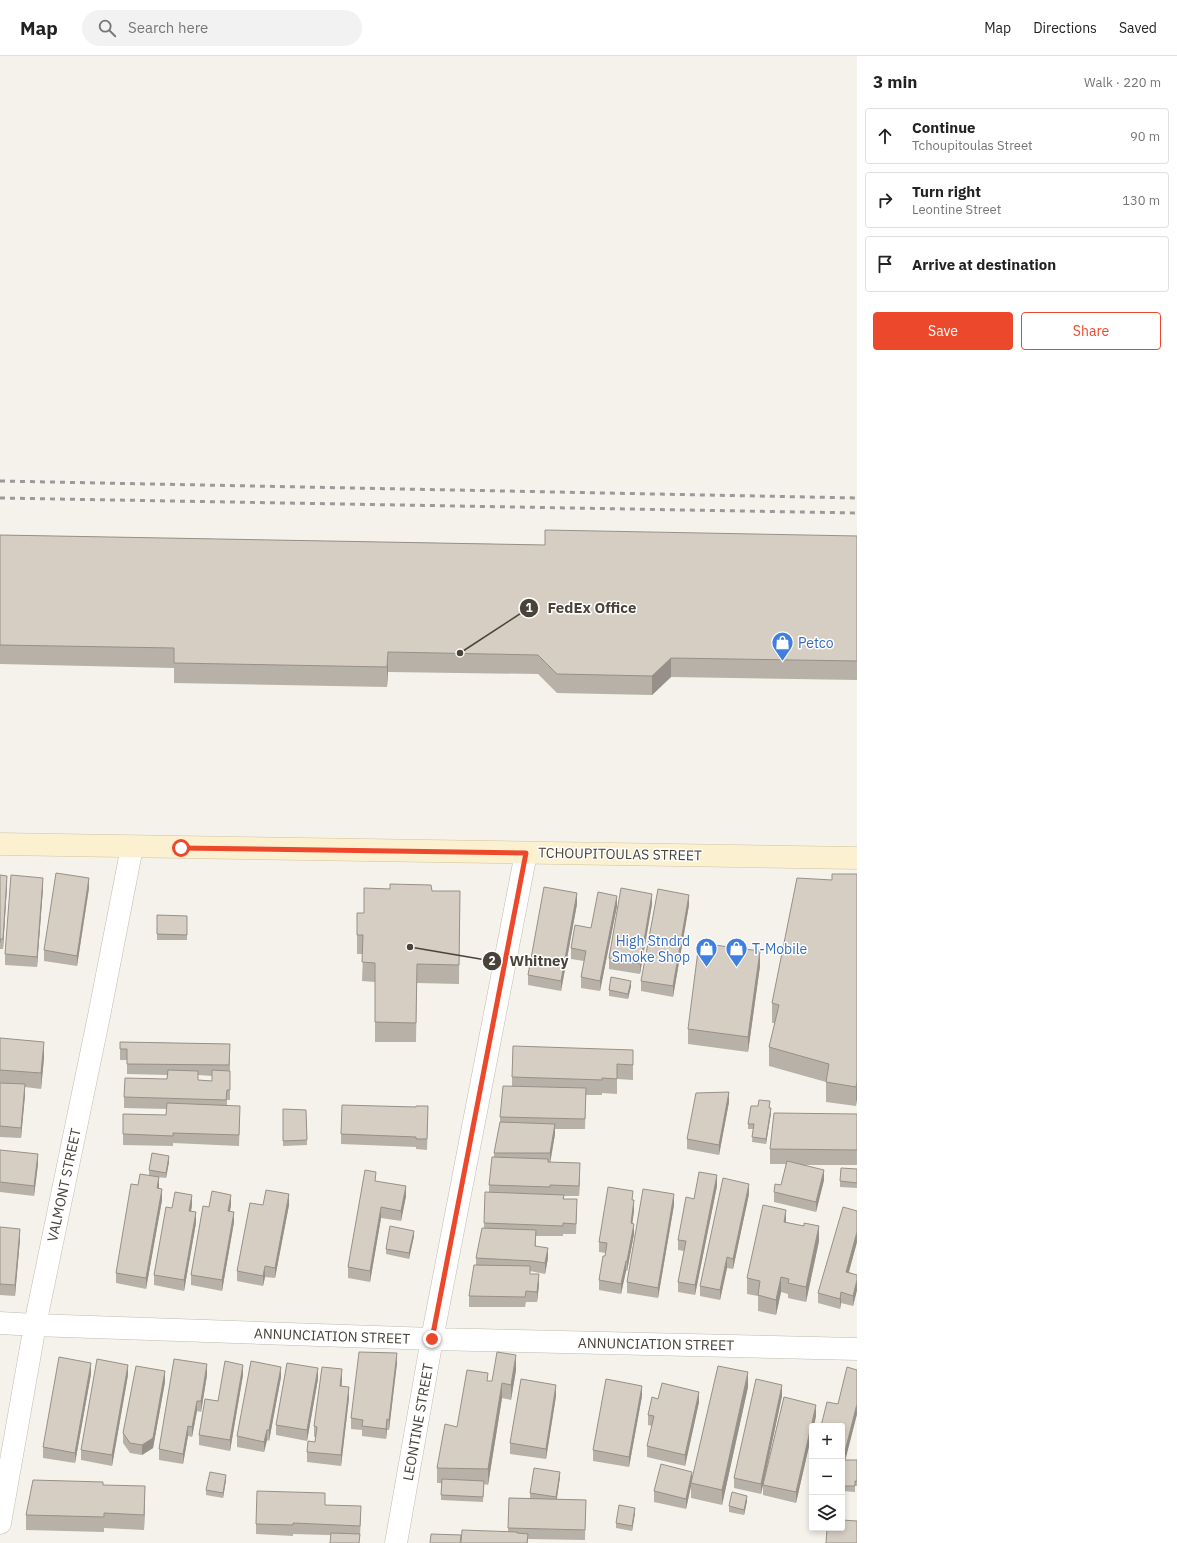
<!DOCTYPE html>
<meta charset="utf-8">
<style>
:root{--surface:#fff;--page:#f2f2f2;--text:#222;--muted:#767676;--line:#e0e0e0;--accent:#ec492c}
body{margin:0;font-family:"IBM Plex Sans",sans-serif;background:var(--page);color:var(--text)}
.controls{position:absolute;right:12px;bottom:12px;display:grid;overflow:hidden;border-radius:4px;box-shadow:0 2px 6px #0003}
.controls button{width:36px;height:36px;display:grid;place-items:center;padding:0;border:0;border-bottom:1px solid var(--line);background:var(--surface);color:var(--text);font:20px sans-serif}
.stop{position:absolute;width:12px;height:12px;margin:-9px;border:3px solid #ec492c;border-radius:50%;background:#fff}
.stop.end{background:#ec492c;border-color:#fff;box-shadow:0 1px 4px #0008}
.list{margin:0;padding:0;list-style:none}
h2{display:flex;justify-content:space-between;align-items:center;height:52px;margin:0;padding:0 16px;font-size:17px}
h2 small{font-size:13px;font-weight:400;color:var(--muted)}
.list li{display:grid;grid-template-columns:26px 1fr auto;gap:12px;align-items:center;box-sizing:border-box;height:56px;margin:0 8px 8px;padding:0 8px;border:1px solid var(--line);border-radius:4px}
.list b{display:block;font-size:15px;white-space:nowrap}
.list p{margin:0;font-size:13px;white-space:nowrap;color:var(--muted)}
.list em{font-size:13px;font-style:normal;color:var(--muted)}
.actions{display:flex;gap:8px;padding:12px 16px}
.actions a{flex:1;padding:9px 0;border:1px solid var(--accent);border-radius:4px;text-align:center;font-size:14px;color:var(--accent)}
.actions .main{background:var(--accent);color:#fff}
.icon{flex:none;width:22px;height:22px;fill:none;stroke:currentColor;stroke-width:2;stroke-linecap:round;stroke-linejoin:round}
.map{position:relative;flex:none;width:857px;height:1487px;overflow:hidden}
header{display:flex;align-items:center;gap:24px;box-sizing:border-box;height:56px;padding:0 20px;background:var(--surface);border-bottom:1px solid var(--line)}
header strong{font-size:19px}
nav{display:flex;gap:22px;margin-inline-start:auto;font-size:14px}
.search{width:280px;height:36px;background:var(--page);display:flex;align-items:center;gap:10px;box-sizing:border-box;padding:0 14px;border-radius:22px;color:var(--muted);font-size:15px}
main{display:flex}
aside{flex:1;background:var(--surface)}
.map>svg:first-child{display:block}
</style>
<header>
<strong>Map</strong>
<div class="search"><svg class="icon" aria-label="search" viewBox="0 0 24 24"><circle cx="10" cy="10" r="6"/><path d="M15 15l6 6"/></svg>Search here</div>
<nav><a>Map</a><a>Directions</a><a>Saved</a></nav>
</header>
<main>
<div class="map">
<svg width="857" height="1487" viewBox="0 0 857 1487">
<rect width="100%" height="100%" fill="#f5f2ec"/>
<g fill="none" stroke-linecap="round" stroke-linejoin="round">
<defs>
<path id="street" d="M0,1267L35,1269L432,1283L857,1293
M0,1467L35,1269L99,960L132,791
M396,1487L432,1283L526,797"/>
<path id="secondary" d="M0,788L857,802"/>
</defs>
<use href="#street" stroke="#c0baaf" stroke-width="23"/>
<use href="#secondary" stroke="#d1c49f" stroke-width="23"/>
<use href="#street" stroke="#fff" stroke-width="22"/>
<use href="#secondary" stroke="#fbf1d0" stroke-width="22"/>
<path stroke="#9a9a9a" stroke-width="3" stroke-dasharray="5 5" stroke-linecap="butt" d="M0,425L857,442
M0,442L857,457"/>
</g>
<path fill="#b8b1a7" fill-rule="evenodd" d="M0,479L545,489L857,480V624L671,621L652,639L557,637L538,618L388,616L387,631L174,627V612L0,608Z
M857,818L856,1050L826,1046V1026L769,1010V991L775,967H772V947L832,824Z
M0,819L7,830L3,893H0Z
M43,832L37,911L5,909V898Z
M89,832L77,910L44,905V894Z
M432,835H460L459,928L417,927L416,986H375V926L362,925L363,898H357V857H364Z
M577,848L561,935L528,929V919Z
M652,848L640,918L609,913V902Z
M689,849L673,941L641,935V925Z
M617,850L600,935L581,932V921L584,905L571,903V892L591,872Z
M157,859L187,860V884H157Z
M760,910L748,996L688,988V973Z
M631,930L628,943L609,940V934Z
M0,982L44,1002L41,1033L25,1031V1039L21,1082L0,1081Z
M120,986L230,988V1044H227V1049L240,1060L239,1090L173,1087V1090L123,1089V1058L166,1059L167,1053L124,1052V1041L167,1023V1019L127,1018V1004H120ZM198,1019L212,1020V1025L198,1024Z
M633,994V1024L617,1023V1038L602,1037V1039H586L585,1073H555V1078L550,1106L580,1117L579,1140H564V1143L577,1154L576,1178H563V1180H536V1190L548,1202L545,1218L530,1215V1218L539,1229L537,1246H526L525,1251H469V1240L476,1209V1202L484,1172V1167L489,1136V1129L494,1101V1097L500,1066V1061L512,1030V1021Z
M729,1046L719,1099L687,1093V1083Z
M416,1051L428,1060L427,1094L416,1093V1091L341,1088V1078Z
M770,1052L771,1057L766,1088L752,1086L753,1073H748V1068Z
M283,1053L306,1054L307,1089L283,1090Z
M857,1058V1109H803L824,1124L816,1156L774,1146V1136L781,1129L786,1108H770V1093Z
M0,1094L38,1108L34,1140L0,1136Z
M169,1106L166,1122L149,1120V1114Z
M857,1113V1132L840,1131V1125Z
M376,1125L406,1140L401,1165L381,1162L370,1226L348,1222V1211Z
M717,1130L695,1239L678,1236V1226L684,1195L678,1194V1184L694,1143Z
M158,1133L162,1144L146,1233L116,1227V1217Z
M749,1138L733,1213L727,1212L720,1244L700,1240V1230Z
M633,1144L634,1155L632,1167L634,1178L627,1215H626L621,1238L599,1234V1224L606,1197L599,1196V1186Z
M192,1149L191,1156L196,1167L184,1235L154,1229V1219L172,1152Z
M231,1149L230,1155L234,1166L222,1235L191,1229V1219L209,1151Z
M263,1149H289L275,1222L265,1221L263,1230L237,1225V1215Z
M674,1149L658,1242L627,1237V1226Z
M857,1155V1186L849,1216L857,1219V1234L853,1250L841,1247L840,1253L818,1247V1237Z
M786,1166L819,1185L806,1246L788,1242V1238L781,1236L776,1259L758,1255V1240L747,1238V1222Z
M0,1171L20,1183L15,1240L0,1239Z
M414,1180L409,1203L386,1198V1193Z
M397,1307L389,1374H387L386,1383L362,1380V1374L351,1373V1362Z
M516,1314L511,1344L502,1342L488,1429L484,1428L483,1446L441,1444V1427H437V1412L457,1371L488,1325H492Z
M857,1314V1358L845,1404H857V1430H855V1436L843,1435L844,1408V1409H842V1370L838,1348Z
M91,1318L75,1407L43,1402V1391Z
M128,1319L112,1410L81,1404V1394Z
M207,1319L201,1356L197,1355L192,1381L188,1380L183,1408L159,1404V1393Z
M243,1319L230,1395L199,1389V1379L218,1345Z
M281,1321L269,1385L267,1384L264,1396L237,1391V1380Z
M318,1323L307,1385L276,1379V1369Z
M342,1324V1330L349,1342L341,1410L307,1406V1396L315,1386L316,1381H314V1370Z
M165,1326L153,1392L142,1399L130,1397L123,1387V1377Z
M748,1331L722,1449L691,1442V1430L686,1453L654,1446V1435L692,1423Z
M556,1340L546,1403L510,1398V1387Z
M642,1340L629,1411L593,1405V1394Z
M782,1340L761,1438L734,1432V1422Z
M658,1343L699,1346L685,1410L647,1401V1390L652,1370L648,1369V1359Z
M816,1360L796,1447L763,1439V1429Z
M560,1421L557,1443L586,1444L585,1484L528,1483V1487L508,1476L509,1442H530V1437Z
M226,1424L223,1442L206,1439V1434Z
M103,1429L145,1445L144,1474L104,1472V1476L26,1474V1459Z
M747,1445L744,1459L729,1456V1450Z
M325,1449L361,1461L360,1480L293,1478V1480L256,1478V1468Z
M635,1457L632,1475L616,1472V1467Z"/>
<path fill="#969088" d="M388,596V616L387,631V611Z
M671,602V621L652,639V620Z
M7,820V830L3,893V883Z
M43,822V832L37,911V901Z
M89,822V832L77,910V900Z
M577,837V848L561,935V925Z
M652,838V848L640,918V908Z
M689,839V849L673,941V930Z
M617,840V850L600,935V925Z
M760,895V910L748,996V981Z
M631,925V930L628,943V938Z
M44,986V1002L41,1033V1017Z
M857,1025V1044L856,1050V1031Z
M25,1028V1039L21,1082V1072Z
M729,1036V1046L719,1099V1089Z
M771,1052V1057L766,1088V1083Z
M555,1068V1078L550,1108V1097Z
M38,1098V1108L34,1140V1130Z
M169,1100V1106L166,1122V1117Z
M580,1107V1117L579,1140V1130Z
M824,1114V1124L816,1156V1146Z
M717,1119V1130L695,1239V1229Z
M159,1121V1132L157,1143V1132Z
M749,1128V1138L733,1213V1203Z
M406,1130V1140L401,1165V1155Z
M162,1133V1144L146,1233V1222Z
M289,1138V1149L275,1222V1212Z
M674,1138V1149L658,1242V1232Z
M192,1139V1149L189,1166V1155Z
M231,1139V1149L228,1165V1155Z
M634,1144V1155L631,1178V1167Z
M381,1151V1162L370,1226V1215Z
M786,1154V1169L784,1166Z
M196,1156V1167L184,1235V1224Z
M234,1156V1166L222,1235V1224Z
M634,1168V1178L627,1215V1205Z
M819,1170V1185L806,1246V1231Z
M20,1173V1183L15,1240V1229Z
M414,1175V1180L409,1203V1197Z
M857,1176V1186L846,1226V1216Z
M548,1192V1202L545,1218V1207Z
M727,1201V1212L720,1244V1234Z
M626,1205V1215L621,1238V1228Z
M265,1210V1221L263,1230V1220Z
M539,1218V1229L537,1246V1236Z
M781,1221V1236L776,1259V1244Z
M857,1224V1234L853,1250V1240Z
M841,1236V1247L840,1253V1243Z
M397,1297V1307L389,1374V1364Z
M516,1299V1314L511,1344V1329Z
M91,1307V1318L75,1407V1397Z
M207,1308V1319L201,1356V1345Z
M128,1309V1319L112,1410V1399Z
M243,1309V1319L230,1395V1384Z
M281,1311V1321L269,1385V1374Z
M318,1312V1323L307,1385V1374Z
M342,1313V1324L340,1340V1330Z
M165,1315V1326L153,1392L142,1399V1389Z
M748,1316V1331L722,1449V1434Z
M502,1327V1342L488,1429V1413Z
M556,1329V1340L546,1403V1393Z
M782,1329V1340L761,1438V1428Z
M642,1330V1340L629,1411V1401Z
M349,1331V1342L341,1410V1399Z
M699,1336V1346L685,1410V1399Z
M197,1345V1355L192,1381V1371Z
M857,1348V1358L844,1409V1399Z
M816,1349V1360L814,1370H812V1377L796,1447V1436Z
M387,1363V1374L386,1383V1373Z
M188,1370V1380L183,1408V1398Z
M267,1374V1384L264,1396V1386Z
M560,1416V1421L556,1447V1441Z
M692,1416V1426L691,1427V1430L686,1453V1443Z
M226,1419V1424L223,1442V1437Z
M145,1430V1445L144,1474V1459Z
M747,1440V1445L744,1459V1454Z
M635,1452V1457L632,1475V1470Z"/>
<path fill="#d6cec2" stroke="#969088" d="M545,474L857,480V605L671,602L652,620L557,618L538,599L388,596L387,611L174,607V592L0,589V479L545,489Z
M56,817L89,822L77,900L44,894Z
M832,818H857V1025L856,1031L826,1026L829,1008L769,991L779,949L772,947L797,822L832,824Z
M0,819L7,820L3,883H0V886Z
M11,819L43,822L37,901L5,898Z
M390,828L431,829L432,835H460L459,909L417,908L416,967L375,966V907L362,906L363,879H357V857H364V832L390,833Z
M544,831L577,837L561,925L528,919Z
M621,832L652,838L640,908L609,902Z
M658,833L689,839L673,930L641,925Z
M598,836L617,840L600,925L581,921L586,895L571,892L575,869L591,872Z
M157,859L187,860V879L157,878Z
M699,887L760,895L748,981L688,973Z
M611,921L631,925L628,938L609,934Z
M0,982L44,986L41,1017L0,1014Z
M120,986L230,988L229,1009L127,1008V993H120Z
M513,990L633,994V1009L617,1008V1023L602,1022V1024L512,1021Z
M168,1014L198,1015V1024L212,1025V1014L230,1015V1034H227L226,1044L124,1041L125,1022L167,1023Z
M0,1027L25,1028L21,1072L0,1070Z
M503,1030L586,1032L585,1063L500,1061Z
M729,1036L719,1089L687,1083L696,1037Z
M759,1044L770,1045L769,1052H771L766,1083L752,1081L754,1068H748L751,1050H758Z
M167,1047L240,1050L239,1079L173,1077V1080L123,1078V1058L166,1059Z
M342,1049L416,1051V1050H428L427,1083H416V1081L341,1078Z
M283,1053L306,1054L307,1084L283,1085Z
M774,1057L857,1058V1094L770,1093Z
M500,1066L555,1068L550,1097H494Z
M0,1094L38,1098L34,1130L0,1126Z
M152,1097L169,1100L166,1117L149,1114Z
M492,1101L548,1103V1106L580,1107L579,1130L550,1129V1131L489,1129Z
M787,1105L824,1114L816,1146L774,1136L775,1128L781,1129Z
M841,1112L857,1113V1127L840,1125Z
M365,1114L376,1116L375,1125L406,1130L401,1155L381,1151L370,1215L348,1211Z
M699,1116L717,1119L695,1229L678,1226L686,1185L678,1184L686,1141L694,1143Z
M140,1118L159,1121L157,1132L162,1133L146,1222L116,1217L131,1128L138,1129Z
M723,1122L749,1128L733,1203L727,1201L720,1234L700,1230Z
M608,1131L633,1135L632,1144H634L631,1167L634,1168L627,1205H626L621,1228L599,1224L603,1200H605L607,1187L599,1186Z
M643,1133L674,1138L658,1232L627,1226Z
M266,1134L289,1138L275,1212L265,1210L263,1220L237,1215L250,1147L263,1149Z
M212,1135L231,1139L228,1155L234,1156L222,1224L191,1219L203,1150L209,1151Z
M175,1136L192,1139L189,1155L196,1156L184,1224L154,1219L166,1151L172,1152Z
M485,1136L564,1139L563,1143H577L576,1168L563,1167V1170L484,1167Z
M763,1149L786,1154L784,1166L804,1170V1167L819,1170L806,1231L788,1227L789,1223L781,1221L776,1244L758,1239L760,1225L747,1222Z
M843,1151L857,1155V1176L846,1216L857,1219V1224L853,1240L841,1236L840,1243L818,1237Z
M390,1170L414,1175L409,1197L386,1193Z
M0,1171L20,1173L15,1229L0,1228Z
M482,1172L536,1174L535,1190L548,1192L545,1207L532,1205L476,1202Z
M474,1209L530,1210V1218H539L537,1236L526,1235L525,1241L469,1240Z
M359,1296L397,1297L389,1364L387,1363L386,1373L362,1370L363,1364L351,1362Z
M497,1296L516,1299L511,1329L502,1327L488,1413L437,1412L445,1368L457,1371L467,1314L488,1317L487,1325H492Z
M59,1301L91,1307L75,1397L43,1391Z
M97,1303L128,1309L112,1399L81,1394Z
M174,1303L207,1308L201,1345H197L192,1371L188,1370L183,1398L159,1393Z
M225,1305L243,1309L230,1384L199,1379L205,1343L218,1345Z
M251,1305L281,1311L269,1374H267L264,1386L237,1380Z
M287,1307L318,1312L307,1374L276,1369Z
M136,1310L165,1315L153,1382L142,1389L130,1387L123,1377Z
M718,1310L748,1316L722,1434L691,1427Z
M322,1311L342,1313L340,1330L349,1331L341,1399L307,1396L308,1385L315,1386L317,1371L314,1370Z
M847,1311L857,1314V1348L844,1399L842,1398V1370H821L827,1346L838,1348Z
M521,1323L556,1329L546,1393L510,1387Z
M606,1323L642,1330L629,1401L593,1394Z
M756,1323L782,1329L761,1428L734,1422Z
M662,1327L699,1336L685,1399L647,1390L654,1360L648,1359L652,1341L658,1343Z
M784,1341L816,1349L796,1436L763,1429Z
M844,1404H857V1425H855V1430H843Z
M661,1408L692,1416L686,1443L654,1435Z
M534,1412L560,1416L556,1441L530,1437Z
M210,1416L226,1419L223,1437L206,1434Z
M442,1423L484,1425L483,1441L441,1439Z
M33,1424L103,1426V1429L145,1430L144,1459L104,1457V1461L26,1459Z
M257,1435L325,1437V1449L361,1450L360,1470L293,1467V1469L256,1468Z
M732,1436L747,1440L744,1454L729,1450Z
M509,1442L586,1444L585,1474L508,1472Z
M619,1449L635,1452L632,1470L616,1467Z
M842,1464L857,1465V1487H826L827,1472H842Z
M462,1474L517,1476V1477L528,1478L527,1487H461Z
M331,1477L360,1478L359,1487H330Z
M431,1478L461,1479L460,1487H430Z"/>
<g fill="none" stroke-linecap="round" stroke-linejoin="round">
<path stroke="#ec492c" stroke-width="5" d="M181,792L526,797L432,1283"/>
</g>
<defs>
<symbol id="shop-pin" viewBox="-11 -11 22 30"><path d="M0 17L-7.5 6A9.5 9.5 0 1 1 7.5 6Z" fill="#3f7fe0" stroke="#fff"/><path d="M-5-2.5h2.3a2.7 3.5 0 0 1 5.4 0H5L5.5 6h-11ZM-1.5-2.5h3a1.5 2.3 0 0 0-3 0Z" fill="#fff"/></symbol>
</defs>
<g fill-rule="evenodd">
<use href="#shop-pin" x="770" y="574" width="25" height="34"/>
<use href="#shop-pin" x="694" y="880" width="25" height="34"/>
<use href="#shop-pin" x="724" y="880" width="25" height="34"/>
</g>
<g text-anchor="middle" stroke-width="3" stroke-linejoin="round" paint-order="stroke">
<g font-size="14" fill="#366cbe" stroke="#fff" text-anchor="start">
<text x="798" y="592">Petco</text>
<text x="690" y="890" text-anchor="end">High Stndrd<tspan x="690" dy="16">Smoke Shop</tspan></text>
<text x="752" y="898">T-Mobile</text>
</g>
<g font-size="14" fill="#49433a" stroke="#fff">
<text transform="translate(620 798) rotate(1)" y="5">TCHOUPITOULAS STREET</text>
<text transform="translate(64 1129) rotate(-78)" y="5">VALMONT STREET</text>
<text transform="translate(332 1280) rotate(2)" y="5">ANNUNCIATION STREET</text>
<text transform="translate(656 1288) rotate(1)" y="5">ANNUNCIATION STREET</text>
<text transform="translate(418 1366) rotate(-80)" y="5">LEONTINE STREET</text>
</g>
</g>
<path fill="none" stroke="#49433a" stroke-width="1.5" d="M460 597L529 552M410 891L492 905"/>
<g fill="#49433a" stroke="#fff" stroke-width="1.5">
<circle cx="460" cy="597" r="4"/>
<circle cx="410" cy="891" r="4"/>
<circle cx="529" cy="552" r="10"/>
<circle cx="492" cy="905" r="10"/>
</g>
<g font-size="12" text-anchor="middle" font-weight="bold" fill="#fff">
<text x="529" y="556">1</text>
<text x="492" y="909">2</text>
</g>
<g font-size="15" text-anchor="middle" font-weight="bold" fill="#49433a" stroke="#fff" stroke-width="3" stroke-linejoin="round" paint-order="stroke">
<text x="592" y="557">FedEx Office</text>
<text x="539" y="910">Whitney</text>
</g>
</svg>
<div class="controls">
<button>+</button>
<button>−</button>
<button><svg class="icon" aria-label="layers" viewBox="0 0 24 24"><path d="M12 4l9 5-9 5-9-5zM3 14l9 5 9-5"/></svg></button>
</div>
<div class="stop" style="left:181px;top:792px"></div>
<div class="stop end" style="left:432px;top:1283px"></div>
</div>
<aside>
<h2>3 min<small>Walk · 220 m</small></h2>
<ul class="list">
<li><svg class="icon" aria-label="ahead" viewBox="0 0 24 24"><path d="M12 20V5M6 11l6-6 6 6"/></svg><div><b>Continue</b><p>Tchoupitoulas Street</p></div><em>90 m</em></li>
<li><svg class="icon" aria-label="right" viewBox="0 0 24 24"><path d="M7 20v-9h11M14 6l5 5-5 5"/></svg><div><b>Turn right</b><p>Leontine Street</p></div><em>130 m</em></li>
<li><svg class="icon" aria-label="arrive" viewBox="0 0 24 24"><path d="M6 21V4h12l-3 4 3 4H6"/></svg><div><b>Arrive at destination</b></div></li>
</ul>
<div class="actions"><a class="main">Save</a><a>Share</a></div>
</aside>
</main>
